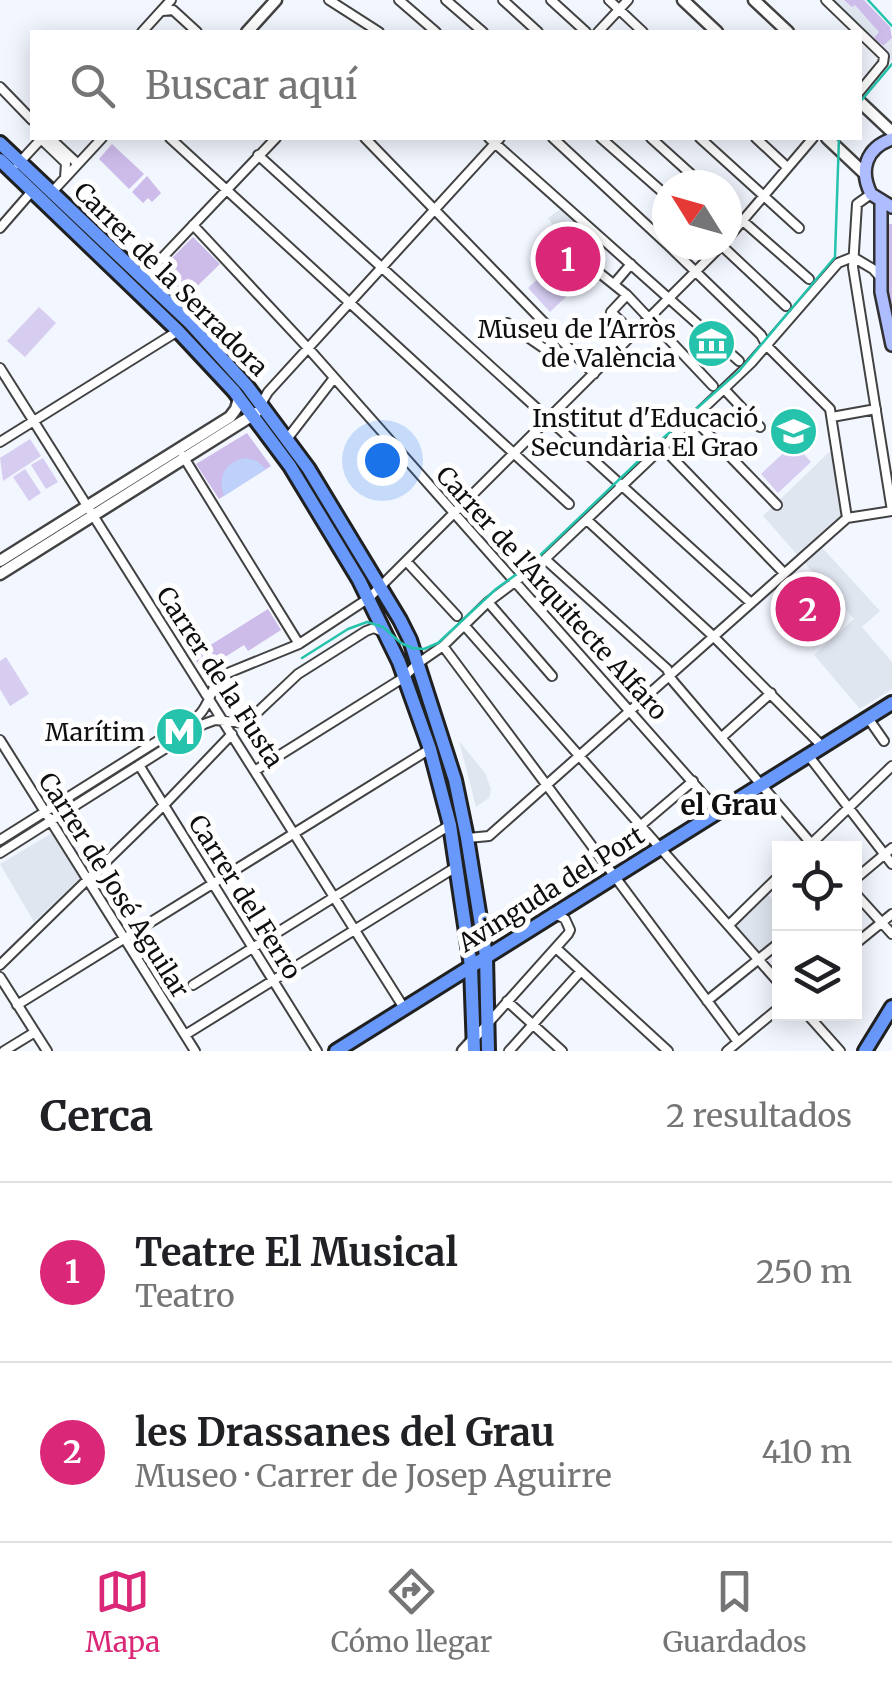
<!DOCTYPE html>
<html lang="es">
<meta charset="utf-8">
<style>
:root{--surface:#fff;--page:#f2f2f2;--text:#202124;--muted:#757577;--line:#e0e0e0;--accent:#db2777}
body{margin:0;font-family:Merriweather,serif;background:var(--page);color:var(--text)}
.controls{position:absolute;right:30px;bottom:30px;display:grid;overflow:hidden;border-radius:0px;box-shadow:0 5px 25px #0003}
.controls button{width:90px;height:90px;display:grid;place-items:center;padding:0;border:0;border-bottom:2px solid var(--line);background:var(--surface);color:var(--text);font:50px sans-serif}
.compass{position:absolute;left:652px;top:170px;width:90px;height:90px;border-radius:50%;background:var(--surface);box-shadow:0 5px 25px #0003;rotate:307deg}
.you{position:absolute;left:382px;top:460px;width:35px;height:35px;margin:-25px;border:8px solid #fff;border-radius:50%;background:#1a73e8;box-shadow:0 0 0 15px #1a73e833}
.badge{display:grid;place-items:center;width:65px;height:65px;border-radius:50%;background:var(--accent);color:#fff;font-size:32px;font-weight:700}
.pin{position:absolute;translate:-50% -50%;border:5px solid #fff;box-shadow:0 2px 10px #0006}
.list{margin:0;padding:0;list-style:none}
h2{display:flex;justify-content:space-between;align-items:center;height:130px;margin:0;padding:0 40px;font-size:42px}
h2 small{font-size:32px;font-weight:400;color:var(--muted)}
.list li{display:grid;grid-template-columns:65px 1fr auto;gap:30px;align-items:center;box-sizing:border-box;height:180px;padding:0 40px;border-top:2px solid var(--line)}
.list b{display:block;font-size:38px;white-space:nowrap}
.list p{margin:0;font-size:32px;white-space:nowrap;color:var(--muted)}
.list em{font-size:32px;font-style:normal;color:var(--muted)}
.icon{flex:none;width:55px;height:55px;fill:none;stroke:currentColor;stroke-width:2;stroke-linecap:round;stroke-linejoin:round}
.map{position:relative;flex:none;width:892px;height:1051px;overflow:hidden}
.search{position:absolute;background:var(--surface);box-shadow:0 5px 25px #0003;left:30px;right:30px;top:30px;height:110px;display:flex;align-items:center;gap:25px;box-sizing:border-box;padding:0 35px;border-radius:0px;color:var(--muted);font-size:38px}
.sheet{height:490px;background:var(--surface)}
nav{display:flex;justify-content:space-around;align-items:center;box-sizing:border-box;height:140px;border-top:2px solid var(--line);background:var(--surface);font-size:28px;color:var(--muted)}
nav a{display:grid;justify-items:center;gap:5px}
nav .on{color:var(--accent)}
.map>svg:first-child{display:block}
</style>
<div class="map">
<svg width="892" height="1051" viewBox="0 0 892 1051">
<rect width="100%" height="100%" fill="#f2f6ff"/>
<path fill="#cdbbea" d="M844,0H864L890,27L892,38L884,46L873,38Z
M112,144L144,174L129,189L99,159Z
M147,176L161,193L152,202L148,198L143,203L132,192Z
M888,224H892V316L886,280Z
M193,237L220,264L186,297L159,271Z
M247,433L271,466L219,499L196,464Z
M268,609L281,630L248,651L244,645L203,671L193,656Z"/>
<path fill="#bed1fb" d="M246,458L257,461L266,469L224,496C217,476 226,461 246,458Z"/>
<path fill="#d6cdf1" d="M546,271L568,295L550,312L528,288Z
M39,307L56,323L25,357L7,341Z
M30,439L41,456L3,481L0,458Z
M794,443L811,462L778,493L761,474Z
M43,458L58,482L46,489L31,465Z
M25,469L41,493L29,501L13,477Z
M6,657L29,694L10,706L0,689V661Z"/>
<path fill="#e0e6f0" d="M831,0H844L852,7L855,5L879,32L874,38L883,46L892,38V60L885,70L887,62Z
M565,206L593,235L575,257L548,218Z
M837,449L847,518L818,543L880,611L862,627L892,662V689L860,709L814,655L854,619L763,516L828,453Z
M459,741L485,773L491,789L489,798L476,807Z
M52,833L80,878L34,922L0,864Z
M765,892L779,905V938L758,956L731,925Z"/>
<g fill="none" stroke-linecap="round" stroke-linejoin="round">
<path stroke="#d0d3db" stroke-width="8" stroke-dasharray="8 4" stroke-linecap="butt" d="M548,351L556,344"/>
<defs>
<path id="minor" d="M329,0L379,32
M399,0L436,32
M446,0L483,32
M503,0L538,32
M551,0L586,32
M609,0L643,32
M826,0L884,56L883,63L860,91
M163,11L173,10L197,32
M142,32L171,0
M598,32L628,0
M0,87L32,120
M50,138L78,164
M170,138L569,504
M365,138L594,374
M489,138L739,361
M553,138L667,244
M601,138L667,196
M651,138L703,185
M700,138L799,228
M756,138L787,167
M41,139L66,163L65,178
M258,155L751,603
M18,164L42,138
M53,191L102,138
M871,194L857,204L853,267L892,511
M727,207L809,279
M193,225L308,348L718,811
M0,228L33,190
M727,239L813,138
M668,245L761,335L767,346L830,409L847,518
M721,245L786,306
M577,255L627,295
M853,257L873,269L881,278
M143,278L276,138
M614,284L631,264
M507,323L548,351
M633,333L611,312L627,295L713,386
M0,368L404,1008
M724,389L760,427
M261,404L268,392L500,138
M832,417L876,409
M693,418L777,505
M287,439L334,378
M0,442L178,331
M662,447L784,573
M183,456L299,644
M587,520L713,636L822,746
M545,559L667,669L672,680L815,848
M407,562L457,616
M488,602L552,676
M464,625L780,984
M443,646L738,1042
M868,718L884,741
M722,737L771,693
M0,740L195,1051
M808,755L892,864
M139,765L317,1051
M256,770L403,678L417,664L443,646L488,602L545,559L751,363L838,263L853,257
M640,826L693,781
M468,838L489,836L847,518L892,511
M0,840L199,715C211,703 210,687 223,675L299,644L369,598L722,245
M807,848L892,766
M0,853L204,724L215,720L246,723L298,674L366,631L374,628L383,632
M854,880L892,848
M854,892L892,934
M729,925L780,875
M854,945L892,914
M556,948L668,1051
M0,965L164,805L232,734
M0,977L47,1051
M193,985L450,825
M507,1001L562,1051
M707,1001L780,942
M17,1005L430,749
M807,1014L840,1051
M185,1035L456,867
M474,1039L568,934L570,930L565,919L553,913
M4,1051L35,1032
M509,1051L581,971
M727,1051L780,1007"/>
<path id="tertiary" d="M683,0L717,32
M754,0L788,32
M247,32L276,0
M860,102L892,132
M827,138L864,173
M0,561L230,417L236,409L239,398
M0,574L256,413
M463,1051L474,1039"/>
<path id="secondary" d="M892,139C866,148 859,170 871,194L892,207
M881,203V292L892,345"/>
<path id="primary" d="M0,143L191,324L247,386L308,468L400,620L410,640L455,780L467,838L486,956L488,1051
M0,160L178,331L234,391L290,466L359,580L399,662L430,749L450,825L471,966L474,1051
M336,1051L892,703
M865,1051L892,1007"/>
</defs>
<use href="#minor" stroke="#424242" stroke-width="12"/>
<use href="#tertiary" stroke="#424242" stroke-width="15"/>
<use href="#secondary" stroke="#313131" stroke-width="16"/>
<use href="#primary" stroke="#202020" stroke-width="18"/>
<use href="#minor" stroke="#fff" stroke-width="8"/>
<use href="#tertiary" stroke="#fff" stroke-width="10"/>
<use href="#secondary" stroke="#adbdff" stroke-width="11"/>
<use href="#primary" stroke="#6898f9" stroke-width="12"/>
<path stroke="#25c2ac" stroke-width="2.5" d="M868,0L892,26
M860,102L892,64
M302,658L348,629L367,622L383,627L401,643L412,648L424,649L438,643L496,589L532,563L652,448L739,371L835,257L839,138"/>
</g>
<defs>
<symbol id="museum-disc" viewBox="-11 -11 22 22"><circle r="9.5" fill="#25c2ac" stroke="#fff"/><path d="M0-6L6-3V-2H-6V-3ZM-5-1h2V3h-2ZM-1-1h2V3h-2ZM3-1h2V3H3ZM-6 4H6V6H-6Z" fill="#fff"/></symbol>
<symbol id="school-disc" viewBox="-11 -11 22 22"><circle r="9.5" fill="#25c2ac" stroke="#fff"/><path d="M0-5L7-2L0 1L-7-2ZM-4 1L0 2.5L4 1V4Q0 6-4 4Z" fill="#fff"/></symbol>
<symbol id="metro-disc" viewBox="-11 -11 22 22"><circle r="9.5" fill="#25c2ac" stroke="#fff"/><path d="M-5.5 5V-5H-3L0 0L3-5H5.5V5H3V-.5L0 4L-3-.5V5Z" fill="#fff"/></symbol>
</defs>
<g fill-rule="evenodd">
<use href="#museum-disc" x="684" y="316" width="55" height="55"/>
<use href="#school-disc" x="766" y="404" width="55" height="55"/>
<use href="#metro-disc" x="152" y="704" width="55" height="55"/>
</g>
<g text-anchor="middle" stroke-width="10" stroke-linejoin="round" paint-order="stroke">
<g font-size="25" fill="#0f0f0f" stroke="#fff">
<text transform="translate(171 279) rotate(45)" y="9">Carrer de la Serradora</text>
<text transform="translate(552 593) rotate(48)" y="9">Carrer de l'Arquitecte Alfaro</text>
<text transform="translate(220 677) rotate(57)" y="9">Carrer de la Fusta</text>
<text transform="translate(114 885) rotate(58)" y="9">Carrer de José Aguilar</text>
<text transform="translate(551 889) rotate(-32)" y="9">Avinguda del Port</text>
<text transform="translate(245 897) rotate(58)" y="9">Carrer del Ferro</text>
</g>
<g font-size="25" fill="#0f0f0f" stroke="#fff" text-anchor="end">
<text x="676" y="338">Museu de l'Arròs<tspan x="676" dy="29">de València</tspan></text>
<text x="758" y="427">Institut d'Educació<tspan x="758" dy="29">Secundària El Grao</tspan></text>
<text x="145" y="741">Marítim</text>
</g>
<g font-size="28" font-weight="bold" fill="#0f0f0f" stroke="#fff">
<text x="729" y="815">el Grau</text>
</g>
</g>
</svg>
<div class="controls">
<button><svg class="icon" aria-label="locate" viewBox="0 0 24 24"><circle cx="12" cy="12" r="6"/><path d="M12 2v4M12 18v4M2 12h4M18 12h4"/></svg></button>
<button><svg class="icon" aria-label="layers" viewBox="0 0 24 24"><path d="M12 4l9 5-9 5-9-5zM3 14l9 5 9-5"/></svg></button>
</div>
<svg class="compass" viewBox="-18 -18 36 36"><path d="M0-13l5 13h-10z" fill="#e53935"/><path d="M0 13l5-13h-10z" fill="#757577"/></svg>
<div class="you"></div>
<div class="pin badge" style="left:568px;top:259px">1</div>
<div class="pin badge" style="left:808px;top:609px">2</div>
<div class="search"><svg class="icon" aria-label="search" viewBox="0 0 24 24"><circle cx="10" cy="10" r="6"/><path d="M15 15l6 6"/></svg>Buscar aquí</div>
</div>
<section class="sheet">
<h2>Cerca<small>2 resultados</small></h2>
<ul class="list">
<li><span class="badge">1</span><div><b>Teatre El Musical</b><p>Teatro</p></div><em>250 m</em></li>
<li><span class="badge">2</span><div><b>les Drassanes del Grau</b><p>Museo · Carrer de Josep Aguirre</p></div><em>410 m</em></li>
</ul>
</section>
<nav>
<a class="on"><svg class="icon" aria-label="map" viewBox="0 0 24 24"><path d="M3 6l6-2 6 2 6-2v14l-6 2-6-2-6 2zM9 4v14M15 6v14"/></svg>Mapa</a>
<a><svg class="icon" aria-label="directions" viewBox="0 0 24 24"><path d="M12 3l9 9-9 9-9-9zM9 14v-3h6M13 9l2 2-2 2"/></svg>Cómo llegar</a>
<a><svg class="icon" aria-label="saved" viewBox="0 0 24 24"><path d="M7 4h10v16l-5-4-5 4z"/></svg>Guardados</a>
</nav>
